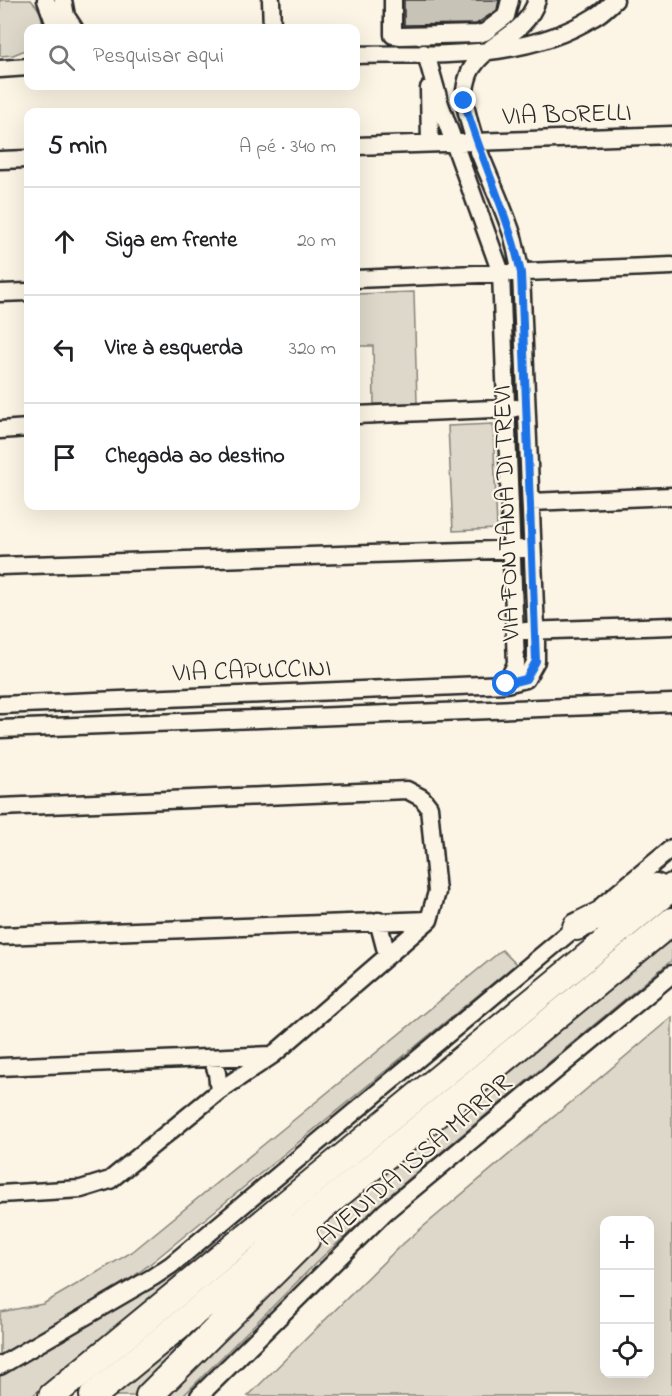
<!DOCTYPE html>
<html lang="pt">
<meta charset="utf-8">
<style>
:root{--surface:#fff;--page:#f6f6f6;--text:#202124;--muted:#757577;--line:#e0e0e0}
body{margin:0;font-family:"Indie Flower",sans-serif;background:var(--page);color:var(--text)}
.controls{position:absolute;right:18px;bottom:18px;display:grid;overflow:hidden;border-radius:12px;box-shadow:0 6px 24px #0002}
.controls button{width:54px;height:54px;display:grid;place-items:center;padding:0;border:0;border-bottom:2px solid var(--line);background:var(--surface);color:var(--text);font:30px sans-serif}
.stop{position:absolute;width:18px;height:18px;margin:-14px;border:4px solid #1a73e8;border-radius:50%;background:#fff}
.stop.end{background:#1a73e8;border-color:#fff;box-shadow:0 2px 6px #0008}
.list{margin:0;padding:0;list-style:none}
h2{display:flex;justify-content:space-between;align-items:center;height:78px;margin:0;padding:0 24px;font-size:26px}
h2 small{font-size:20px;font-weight:400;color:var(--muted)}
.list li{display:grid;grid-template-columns:39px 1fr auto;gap:18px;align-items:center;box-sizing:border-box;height:108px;padding:0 24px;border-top:2px solid var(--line)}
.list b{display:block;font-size:22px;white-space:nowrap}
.list em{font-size:20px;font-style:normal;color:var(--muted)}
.icon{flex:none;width:33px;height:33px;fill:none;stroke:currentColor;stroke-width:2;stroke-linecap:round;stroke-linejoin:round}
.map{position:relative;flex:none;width:672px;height:1396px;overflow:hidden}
.search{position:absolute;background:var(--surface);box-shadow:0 6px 24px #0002;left:24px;top:24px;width:336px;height:66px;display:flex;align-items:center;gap:15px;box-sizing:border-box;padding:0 21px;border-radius:12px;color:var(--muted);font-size:22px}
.panel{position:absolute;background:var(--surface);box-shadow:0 6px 24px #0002;left:24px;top:108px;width:336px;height:402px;border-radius:12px}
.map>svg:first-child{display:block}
</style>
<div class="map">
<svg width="672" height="1396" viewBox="0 0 672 1396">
<rect width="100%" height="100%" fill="#fcf5e5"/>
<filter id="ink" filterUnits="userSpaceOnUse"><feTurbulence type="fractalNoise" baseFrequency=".0167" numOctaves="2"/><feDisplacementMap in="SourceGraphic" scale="12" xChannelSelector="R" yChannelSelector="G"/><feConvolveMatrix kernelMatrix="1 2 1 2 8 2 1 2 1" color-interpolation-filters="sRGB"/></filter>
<g filter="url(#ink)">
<path fill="#ded8ca" stroke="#84827a" stroke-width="1.5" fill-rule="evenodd" d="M0,0H31C39,8 45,17 41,28H28V49L13,55L0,56Z
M414,292L417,403L374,404L373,346H356V294Z
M493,424L497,529L453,531L448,426Z
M672,935V960L405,1182L320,1259L183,1396H160L329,1220Z
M502,950L516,964L155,1260L133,1277L0,1357V1312L43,1304L132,1252Z
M672,1017V1396H248L398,1248ZM604,1220H650V1374H604Z
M190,1264L192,1265L32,1396H0V1375Z
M254,1279L141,1396H111Z"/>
<path fill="#c8c3b7" stroke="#2b2b2b" stroke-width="1.5" d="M404,0H499L497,10L476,24L404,25Z"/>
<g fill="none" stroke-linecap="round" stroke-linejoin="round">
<defs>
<path id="minor" d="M46,0L54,22L52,28
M63,0L66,16L74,28
M271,0L272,28
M393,0V35L401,36L478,34L485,32L506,16L510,0
M424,53L428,61L440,104L501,273L516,664L506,684
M356,55C435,53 523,62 594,17C602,13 608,6 615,0
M0,69L28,67
M429,88L430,143
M356,146L672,135
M0,160L28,159
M356,279L672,266
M0,293L28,292
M356,415L516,408
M0,430L28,428
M531,502L672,496
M0,566L524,549
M525,631L672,626
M0,705L506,684L526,679L536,661V631L521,273C518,261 516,249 513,237C499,192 473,150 465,103C463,94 467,76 472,68C489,40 525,37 537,0
M0,729L672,703
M0,807L407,790L422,798L429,807L437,892L429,920L274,1054L219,1091L110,1180L81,1189L0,1194
M603,905L672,848
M378,921L387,955
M0,936L429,920
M212,1058L217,1073L219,1091
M0,1067L272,1055
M0,1366L153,1277L171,1265L583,921
M199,1396L385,1212L672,974"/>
<path id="highway" d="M576,927L656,887
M52,1396L672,887
M93,1396L672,921
M149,1396L306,1240"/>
</defs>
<use href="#minor" stroke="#2b2b2b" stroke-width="21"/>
<use href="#highway" stroke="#2b2b2b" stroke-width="30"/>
<use href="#minor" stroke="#fcf5e5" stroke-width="16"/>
<use href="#highway" stroke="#fcf5e5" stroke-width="26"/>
</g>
</g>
<g fill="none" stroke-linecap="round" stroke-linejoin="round" filter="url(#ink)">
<path stroke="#1a73e8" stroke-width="8" d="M464,101C481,159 508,214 521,273L536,661L526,679L506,684"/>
</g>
<g text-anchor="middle" stroke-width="4.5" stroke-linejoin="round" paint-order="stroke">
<g font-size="26" fill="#2b2b2b" stroke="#fcf5e5">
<text transform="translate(567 113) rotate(-2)" y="9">VIA BORELLI</text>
<text transform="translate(505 513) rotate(-92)" y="9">VIA FONTANA DI TREVI</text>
<text transform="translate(252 669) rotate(-2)" y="9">VIA CAPUCCINI</text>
<text transform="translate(413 1159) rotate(-41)" y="9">AVENIDA ISSA MARAR</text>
</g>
</g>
</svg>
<div class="controls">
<button>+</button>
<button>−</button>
<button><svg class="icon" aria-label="locate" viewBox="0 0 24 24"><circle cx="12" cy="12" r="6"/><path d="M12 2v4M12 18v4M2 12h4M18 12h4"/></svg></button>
</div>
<div class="stop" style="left:506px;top:684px"></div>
<div class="stop end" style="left:464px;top:101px"></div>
<div class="search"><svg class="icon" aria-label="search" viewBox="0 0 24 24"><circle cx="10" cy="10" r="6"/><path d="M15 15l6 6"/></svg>Pesquisar aqui</div>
<section class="panel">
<h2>5 min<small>A pé · 340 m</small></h2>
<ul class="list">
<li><svg class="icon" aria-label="ahead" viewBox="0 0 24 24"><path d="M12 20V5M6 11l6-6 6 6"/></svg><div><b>Siga em frente</b></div><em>20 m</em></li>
<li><svg class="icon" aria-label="left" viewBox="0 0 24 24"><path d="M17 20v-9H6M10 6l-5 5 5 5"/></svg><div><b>Vire à esquerda</b></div><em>320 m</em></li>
<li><svg class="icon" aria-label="arrive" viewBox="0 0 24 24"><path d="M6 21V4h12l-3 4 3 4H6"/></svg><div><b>Chegada ao destino</b></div></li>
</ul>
</section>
</div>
